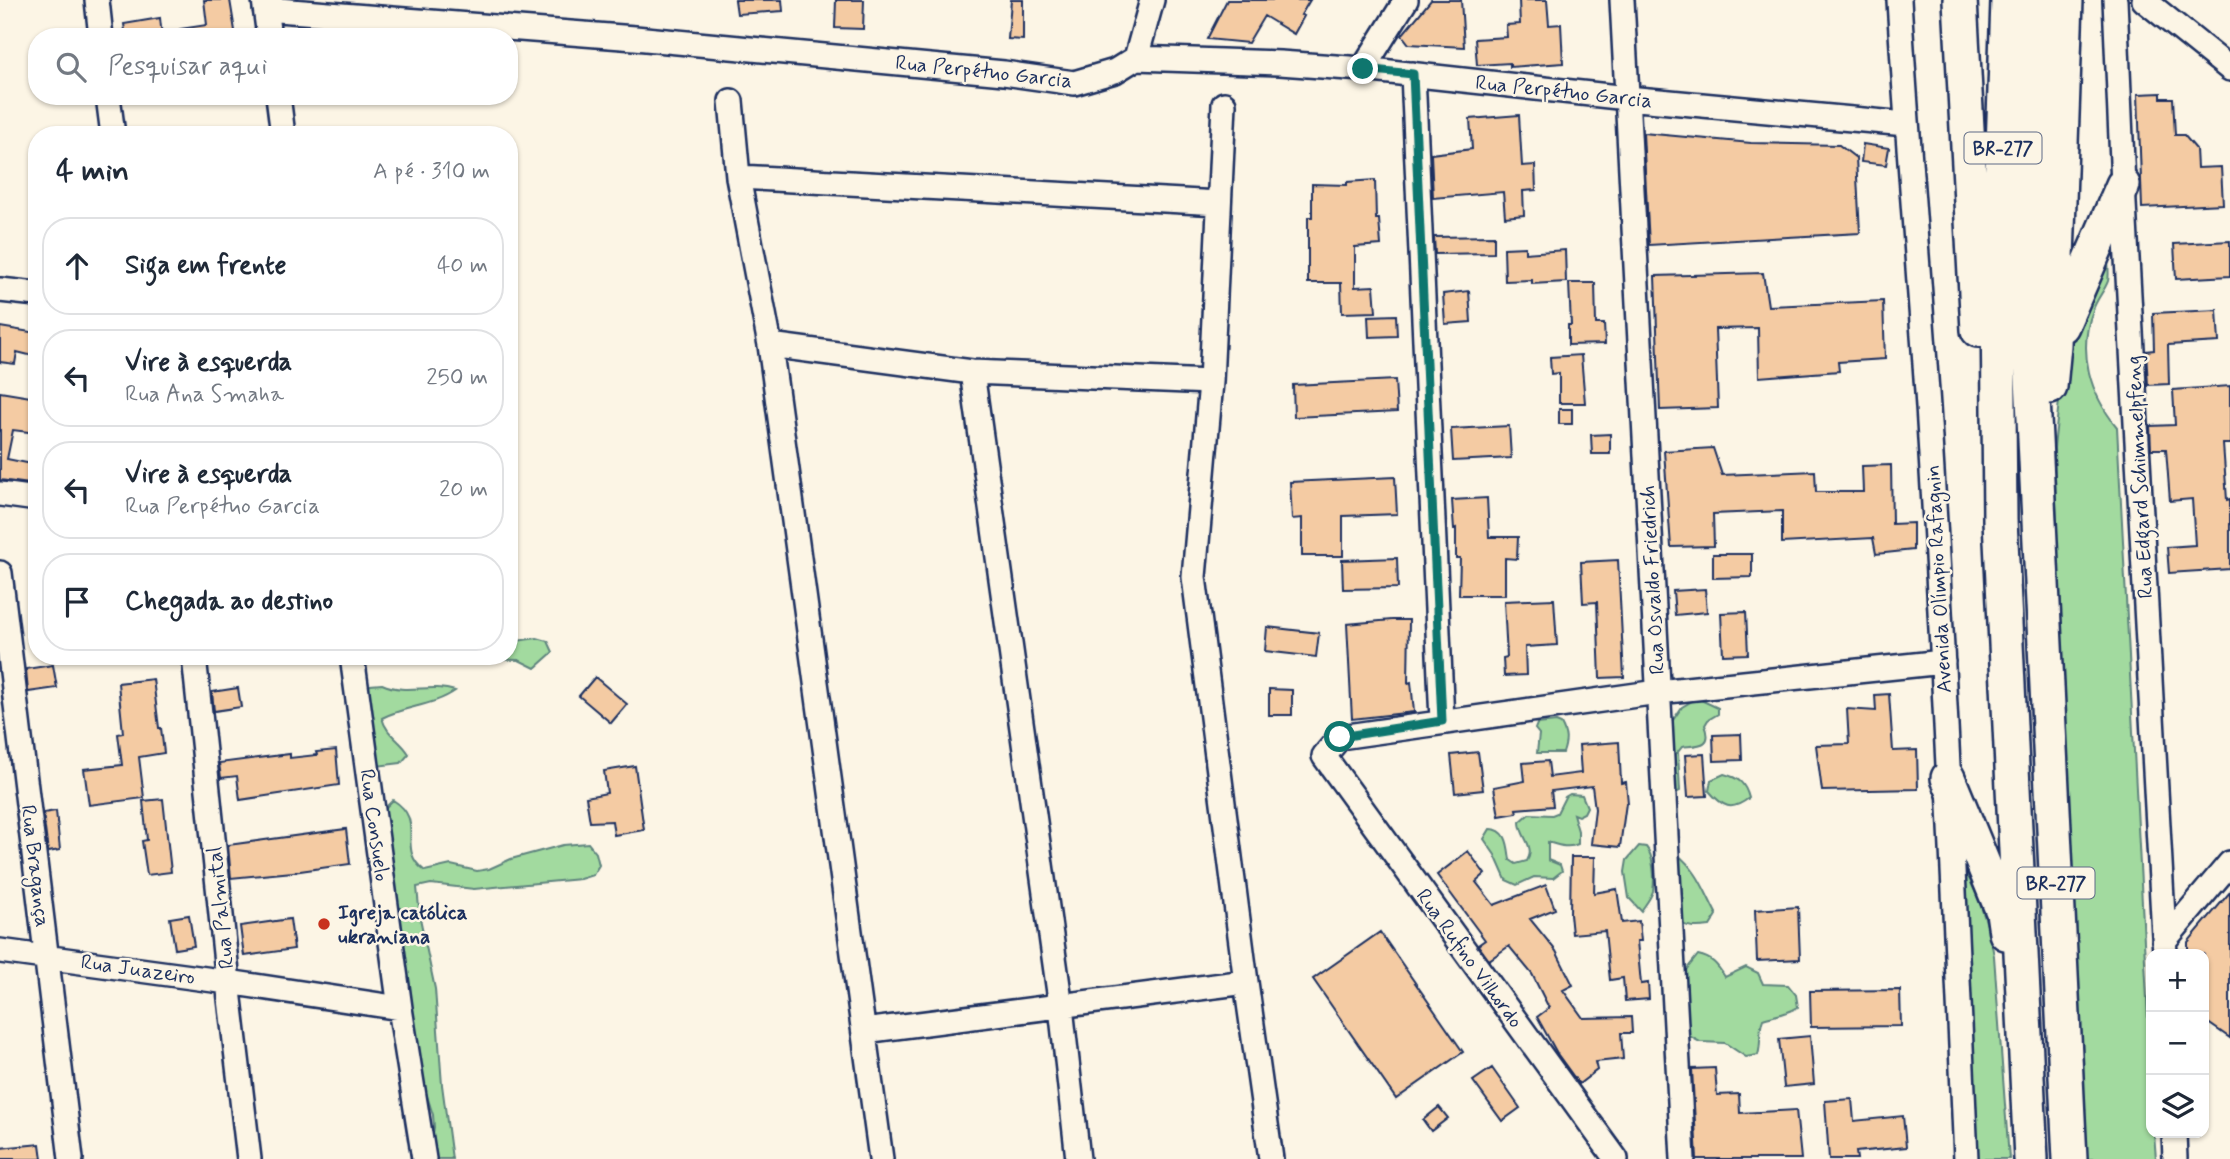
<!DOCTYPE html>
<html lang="pt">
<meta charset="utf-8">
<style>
:root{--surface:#fff;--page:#f6f6f7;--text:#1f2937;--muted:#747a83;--line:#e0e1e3}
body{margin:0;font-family:Mynerve,sans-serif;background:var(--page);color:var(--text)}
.controls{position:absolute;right:21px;bottom:21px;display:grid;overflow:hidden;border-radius:14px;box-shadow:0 2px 5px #0004}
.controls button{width:63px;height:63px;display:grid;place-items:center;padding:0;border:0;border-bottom:2px solid var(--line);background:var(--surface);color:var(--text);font:35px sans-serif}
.stop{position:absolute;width:21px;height:21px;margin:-16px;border:5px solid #0f766e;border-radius:50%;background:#fff}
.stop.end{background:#0f766e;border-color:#fff;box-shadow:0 2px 7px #0008}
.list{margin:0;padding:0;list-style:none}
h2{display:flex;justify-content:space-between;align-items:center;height:91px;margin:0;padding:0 28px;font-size:30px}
h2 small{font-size:23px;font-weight:400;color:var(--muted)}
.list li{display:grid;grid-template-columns:46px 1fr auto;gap:21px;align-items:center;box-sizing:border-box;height:98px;margin:0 14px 14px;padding:0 14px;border:2px solid var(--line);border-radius:28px}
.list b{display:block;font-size:26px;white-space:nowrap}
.list p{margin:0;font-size:23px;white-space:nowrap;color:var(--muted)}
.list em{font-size:23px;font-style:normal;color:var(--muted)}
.icon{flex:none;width:38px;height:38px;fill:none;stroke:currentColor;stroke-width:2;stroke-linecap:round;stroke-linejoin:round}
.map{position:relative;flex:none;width:2230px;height:1159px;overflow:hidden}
.search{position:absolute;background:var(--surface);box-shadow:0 2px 5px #0004;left:28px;top:28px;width:490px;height:77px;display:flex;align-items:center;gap:18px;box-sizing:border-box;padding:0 24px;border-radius:28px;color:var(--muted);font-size:26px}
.panel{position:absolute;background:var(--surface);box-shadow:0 2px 5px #0004;left:28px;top:126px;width:490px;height:539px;border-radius:28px}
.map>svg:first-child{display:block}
</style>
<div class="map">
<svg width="2230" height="1159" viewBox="0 0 2230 1159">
<rect width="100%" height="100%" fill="#fcf5e5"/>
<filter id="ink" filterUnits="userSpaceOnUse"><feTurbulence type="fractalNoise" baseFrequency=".0143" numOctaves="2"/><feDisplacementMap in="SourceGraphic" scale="14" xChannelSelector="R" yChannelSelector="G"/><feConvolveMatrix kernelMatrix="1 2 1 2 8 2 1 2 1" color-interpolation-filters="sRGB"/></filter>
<g filter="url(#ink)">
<path fill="#a2da9f" stroke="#5e847e" stroke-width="2" d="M2107,248C2107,257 2110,271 2108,281C2105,290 2096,300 2093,310C2077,352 2090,394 2117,427L2151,1075V1133H2154L2156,1159H2080L2054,448L2061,382L2073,332Z
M537,638L548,641L553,652L535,668L519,660L481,659L468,657L431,659L427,656H509V642Z
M382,684C406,695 430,683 455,691C434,706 405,706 382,718C387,736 400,739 409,754L401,763L377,766L364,696L370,685Z
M1694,700H1701L1718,708V714L1708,720L1705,725C1714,747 1698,745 1682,747L1678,752L1680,791L1674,794L1671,723L1682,707Z
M1556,722L1561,724C1567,735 1567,741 1563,753H1537L1539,734L1535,729L1537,724Z
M1724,774C1739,778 1745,783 1749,798C1731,812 1723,807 1709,791L1711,780Z
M1570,794L1582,795L1587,807L1584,813L1578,816L1573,814L1578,831V844C1568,849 1558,845 1548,842V860L1560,865L1562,871L1553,878L1534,877L1517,885L1506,880L1495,855L1484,839L1490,829C1508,829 1508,847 1510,860L1516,864L1527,861C1536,846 1520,837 1520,822L1529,814L1552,815L1557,813L1565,797Z
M393,800C428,822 394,848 425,871L451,865L477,871L489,869L511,859L563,845L588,843L596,853L599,865L593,875L580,879L474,889L431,884L417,887L420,918L435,989L442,1085L452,1159H429L434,1127L433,1115L420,1074L419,1050L409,1007L386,832L388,820L384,809Z
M1639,846L1646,847C1654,856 1655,879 1653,891C1651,898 1645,905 1641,911L1629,898L1625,872L1627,860Z
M1676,853C1700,873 1703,889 1717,915L1710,926C1696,928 1687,928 1675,920Z
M1958,857C1976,889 1988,920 1994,956L2009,1159H1974Z
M1698,955C1712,958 1717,964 1725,977L1746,967L1758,973L1763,984L1788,985L1796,995L1798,1007C1787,1014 1775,1015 1763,1019C1758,1032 1762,1042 1758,1055L1746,1057L1725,1043L1700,1042L1689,1036L1677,1001L1682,975Z"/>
<path fill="#f4cba3" stroke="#1b2f5e" stroke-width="2" d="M204,0H230L236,37H181L180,29L207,25Z
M735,0H782L783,11L737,14Z
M836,0H864L863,29L835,28Z
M1011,0H1023V40L1008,39Z
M1227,0H1310L1301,15L1304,16L1294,34L1264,16L1248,43L1207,39Z
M1431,0H1461L1464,47L1409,44L1402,35Z
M1519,0H1547L1549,25L1561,24L1563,63L1510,67V63L1477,65L1475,39L1507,37L1506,25L1520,24Z
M160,18L162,37H126L124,24Z
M2161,93V98H2173L2175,135H2184L2196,149L2197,168L2221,167L2223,204L2142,208L2138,94Z
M1519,115L1522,166L1535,165L1536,190L1523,191L1524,215L1505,217L1503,192L1433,198L1431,154L1472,149L1470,119Z
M1643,133L1751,143L1839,145L1856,158L1860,233L1649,245Z
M1863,144L1889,148L1886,165L1861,162Z
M1375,180L1376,219H1379L1381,245L1355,247V287L1374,286L1376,312L1342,313L1341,283H1308V217H1312V184L1347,185V182Z
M1494,236V253L1435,254L1434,237Z
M2230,241V276L2176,279L2174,244Z
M1525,247V253L1565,250L1566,282L1532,284V280L1505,281L1504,248Z
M1763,273L1768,306L1883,301L1885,359L1838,362L1839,371L1759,377L1758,328L1715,329L1718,408L1660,410L1655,276Z
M1569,283H1595L1596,324H1604L1605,344L1568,345V325H1571Z
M1469,291L1471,322L1445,324L1443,294Z
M2217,310L2219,342L2168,345L2169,384L2148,385L2146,351L2154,350L2153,313Z
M1396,315L1397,336L1369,337L1368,316Z
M0,327L37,333V357L17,352L15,364L0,362Z
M1581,355L1585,403H1559V373L1551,374L1550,357Z
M1395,380L1397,412L1294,417L1293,385Z
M2230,386V444H2223L2227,500L2230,499V569L2169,573L2167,547L2195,545L2192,499L2170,501L2166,449H2151L2150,426L2175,425L2173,390Z
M0,392L37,398V433L13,430L7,459L37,465V485L0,480Z
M1559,409H1572V424H1559Z
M1509,426L1511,458L1453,461L1451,429Z
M1610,434V454H1592L1591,435Z
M1713,448L1722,475L1815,471L1816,492H1863L1862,466L1891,465L1892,524L1913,523V550L1876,554L1873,538L1782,543V511L1713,514L1714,546L1671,547L1664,451Z
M1395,477L1397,514L1343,516V556H1302V518L1292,519L1290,482Z
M1487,498L1489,537H1518L1517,559L1505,558V595H1459L1460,558H1456V528L1454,529L1452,500Z
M1713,554H1752V577L1713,578Z
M1397,558L1398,588L1343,589L1342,560Z
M1618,560L1624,677L1600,678L1597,602L1583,603L1581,562Z
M1705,589L1707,612L1675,615L1673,591Z
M1554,599L1557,645L1525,647L1526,675L1504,676L1503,658L1507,657L1504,601Z
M1746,612L1748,654L1723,655L1721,613Z
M1392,620H1409L1408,683L1411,682L1414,712L1352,719L1347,624Z
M1267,627L1319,633L1316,657L1265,651Z
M53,665L57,688L28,692L26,669Z
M595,677L627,704L611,723L579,696Z
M153,679L159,728H161L164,753L139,757L144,798L89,805L84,769L122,765L118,734L123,733L118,683Z
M238,688L241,707L214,711L212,692Z
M1269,689L1292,690V715H1269Z
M1889,694L1893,751L1917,750L1918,789L1822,791L1816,745L1849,744L1847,709L1876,711L1875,695Z
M1741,734L1742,760L1714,761L1713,735Z
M1619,742L1621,783L1626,782L1628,803H1626L1620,847L1591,844L1595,809L1592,786L1551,791L1553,806L1516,809L1517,813L1499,816L1494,787L1525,781L1523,763L1548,761L1550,777L1581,773L1579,745Z
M336,750L339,785L240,800L237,776L221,778L219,763L290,754V758L317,755L316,752Z
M1478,752L1483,790L1455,793L1451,755Z
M1704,754L1707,796L1688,797L1685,755Z
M635,766L644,830L614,835L612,821L590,822L586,797L607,793L604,771Z
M163,799L171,872L147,875L142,841L147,840L143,801Z
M56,811L60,850L48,852L43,813Z
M346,829L350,864L293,872L231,878L228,845Z
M1468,851L1485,874L1476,882L1494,905L1546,885L1555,909L1530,919L1556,951L1573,985L1563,990L1583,1018L1631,1017L1632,1033H1621L1623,1059L1595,1062L1597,1070L1579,1084L1558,1055L1537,1017L1549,1008L1532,974L1509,946L1489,960L1478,945L1485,940L1437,875Z
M1571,857H1595L1594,893L1617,889L1622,923L1639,921L1641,941H1637L1641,984L1648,983L1649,999L1625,1001L1623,978L1610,980L1605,931L1572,934L1570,914Z
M2230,892V1038L2204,1020V954H2188V942Z
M1798,907L1800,959L1757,961L1755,910Z
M189,915L194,946L175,949L170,918Z
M290,919L294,949L244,956L240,926Z
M1380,932L1463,1052L1396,1099L1313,979Z
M1900,990L1901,1026L1811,1027L1810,991Z
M1810,1036L1814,1084L1784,1087L1779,1039Z
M1492,1068L1520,1108L1502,1121L1473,1081Z
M1715,1068L1717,1095L1739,1094L1740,1113L1796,1110L1801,1159H1697L1692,1069Z
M1852,1099L1854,1121L1903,1116L1906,1147L1856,1152L1857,1159H1829L1825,1101Z
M1439,1107L1448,1118L1431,1131L1423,1120Z
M40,1144L42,1159H0V1148Z"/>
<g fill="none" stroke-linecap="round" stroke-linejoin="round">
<defs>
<path id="minor" d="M97,0L101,37
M264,0L269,37
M1622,0L1683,1159
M1899,0C1907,136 1919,272 1928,407C1944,658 1955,908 1966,1159
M2115,0L2123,185L2165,954
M2144,0L2230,69
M265,9L635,38L1004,73L1074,83L1115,71L1136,58L1280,63L1363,69L1627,98L1906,124
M1136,58L1152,0
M1363,69L1406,0
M1413,74L1442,721
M108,96L113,135
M278,96L283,135
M731,101L738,177L770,345L881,1159
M1224,104L1211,382L1194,577L1246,982L1271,1159
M738,177L1219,203
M0,290L37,294
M770,345L972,372L1211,382
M972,372L1061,1007L1078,1159
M0,494L37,499
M0,573L71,1159
M194,656L228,982L249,1159
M352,656L400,1008L424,1159
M2164,941L2230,863
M0,951L228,982L400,1008
M864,1031L1246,982
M2174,1133L2175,1159
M1616,1159L1324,756L1340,737L1658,692L1943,662"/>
<path id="highway" d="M1960,0L1978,330
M2008,0L1998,297L2000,520L2031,1159
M2036,0L2028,295L2070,1159
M2062,326L2123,185
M2050,387L2054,345L2066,0
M1948,778L2003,912L2006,933"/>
</defs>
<use href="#minor" stroke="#1b2f5e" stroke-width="28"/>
<use href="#highway" stroke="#1b2f5e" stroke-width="38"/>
<use href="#minor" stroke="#fcf5e5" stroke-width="23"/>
<use href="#highway" stroke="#fcf5e5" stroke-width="33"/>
</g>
</g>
<g fill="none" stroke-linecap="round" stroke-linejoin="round" filter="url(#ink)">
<path stroke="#0f766e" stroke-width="9" d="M1340,737L1442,721L1413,74L1363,69"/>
</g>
<circle fill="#c8321e" stroke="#fcf5e5" stroke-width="2.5" cx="324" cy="924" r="7"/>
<g text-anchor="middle" stroke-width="5" stroke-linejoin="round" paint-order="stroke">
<g fill="#fcf5e5" stroke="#5e6a86" stroke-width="2">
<rect x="1964.5" y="132.5" width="77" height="31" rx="5"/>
<rect x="2017.5" y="867.5" width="77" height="31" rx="5"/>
</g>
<g font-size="19" font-weight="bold" fill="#1b2f5e">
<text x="2003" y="155">BR-277</text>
<text x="2056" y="890">BR-277</text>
</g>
<g font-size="21" fill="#1b2f5e" stroke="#fcf5e5">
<text transform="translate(984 71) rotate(6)" y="7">Rua Perpétuo Garcia</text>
<text transform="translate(1564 91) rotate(6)" y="7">Rua Perpétuo Garcia</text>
<text transform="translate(2139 477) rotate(-93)" y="7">Rua Edgard Schimmelpfeng</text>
<text transform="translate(1938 579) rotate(-93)" y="7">Avenida Olímpio Rafagnin</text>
<text transform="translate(1652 580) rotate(-93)" y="7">Rua Osvaldo Friedrich</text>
<text transform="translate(375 825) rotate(82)" y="7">Rua Consuelo</text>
<text transform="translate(36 866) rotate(83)" y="7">Rua Bragança</text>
<text transform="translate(220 908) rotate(-96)" y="7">Rua Palmital</text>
<text transform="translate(1470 958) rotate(54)" y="7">Rua Rufino Vilhordo</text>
<text transform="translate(138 969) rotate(8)" y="7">Rua Juazeiro</text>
</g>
<g font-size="21" font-weight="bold" fill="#1b2f5e" stroke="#fcf5e5" text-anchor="start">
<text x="338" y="919">Igreja católica<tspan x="338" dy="24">ukraniana</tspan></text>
</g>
</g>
</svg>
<div class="controls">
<button>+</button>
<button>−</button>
<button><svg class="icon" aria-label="layers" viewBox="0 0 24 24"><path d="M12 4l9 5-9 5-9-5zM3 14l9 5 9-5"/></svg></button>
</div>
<div class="stop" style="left:1340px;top:737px"></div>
<div class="stop end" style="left:1363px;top:69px"></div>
<div class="search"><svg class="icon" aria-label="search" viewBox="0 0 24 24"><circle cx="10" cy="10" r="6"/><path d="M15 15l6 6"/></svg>Pesquisar aqui</div>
<section class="panel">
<h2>4 min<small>A pé · 310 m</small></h2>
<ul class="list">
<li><svg class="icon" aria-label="ahead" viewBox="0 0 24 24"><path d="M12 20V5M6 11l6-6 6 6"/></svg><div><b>Siga em frente</b></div><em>40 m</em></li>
<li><svg class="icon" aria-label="left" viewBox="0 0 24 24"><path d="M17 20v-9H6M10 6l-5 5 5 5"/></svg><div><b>Vire à esquerda</b><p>Rua Ana Smaha</p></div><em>250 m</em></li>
<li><svg class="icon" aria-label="left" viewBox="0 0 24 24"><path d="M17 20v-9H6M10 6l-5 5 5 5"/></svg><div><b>Vire à esquerda</b><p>Rua Perpétuo Garcia</p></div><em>20 m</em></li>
<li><svg class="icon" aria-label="arrive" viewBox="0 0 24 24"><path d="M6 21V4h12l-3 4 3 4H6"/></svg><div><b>Chegada ao destino</b></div></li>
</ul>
</section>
</div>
